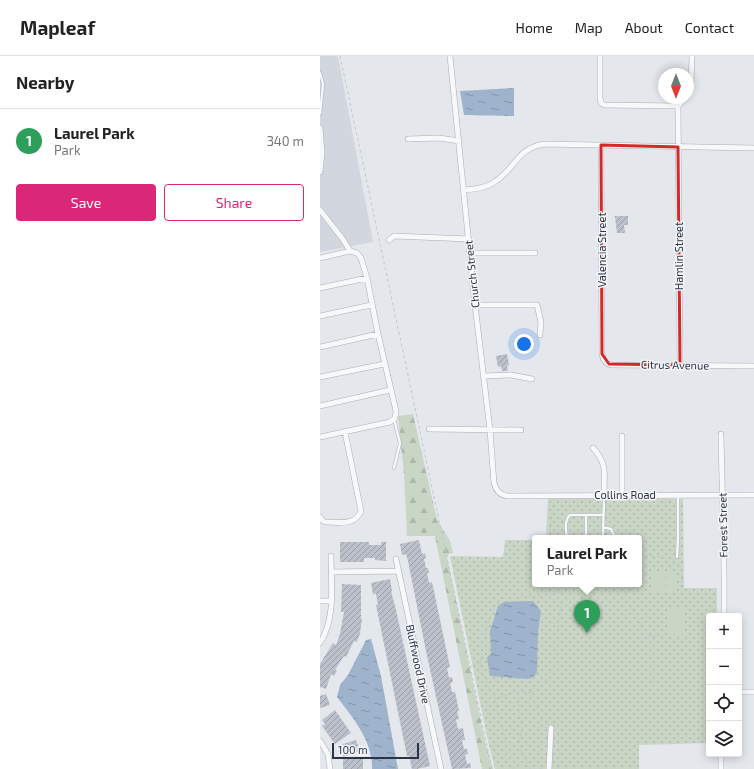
<!DOCTYPE html>
<meta charset="utf-8">
<style>
:root{--surface:#fff;--page:#f2f2f2;--text:#222;--muted:#767676;--line:#e0e0e0;--accent:#db2777}
body{margin:0;font-family:"Exo 2",sans-serif;background:var(--page);color:var(--text)}
.controls{position:absolute;right:12px;bottom:12px;display:grid;overflow:hidden;border-radius:4px;box-shadow:0 2px 10px #0003}
.controls button{width:36px;height:36px;display:grid;place-items:center;padding:0;border:0;border-bottom:1px solid var(--line);background:var(--surface);color:var(--text);font:20px sans-serif}
.compass{position:absolute;left:338px;top:12px;width:36px;height:36px;border-radius:50%;background:var(--surface);box-shadow:0 2px 10px #0003;rotate:180deg}
.scale{position:absolute;left:12px;bottom:10px;width:87px;box-sizing:border-box;padding-left:4px;border:2px solid #2b3445;border-top:0;font-size:11px;line-height:14px;white-space:nowrap;color:#2b3445;-webkit-text-stroke:3px #f4f6f9;paint-order:stroke}
.you{position:absolute;left:204px;top:288px;width:14px;height:14px;margin:-10px;border:3px solid #fff;border-radius:50%;background:#1a73e8;box-shadow:0 0 0 6px #1a73e833}
.badge{display:grid;place-items:center;width:26px;height:26px;border-radius:50%;background:var(--accent);color:#fff;font-size:13px;font-weight:700}
.pin{position:absolute;translate:-50% -33px;filter:drop-shadow(0 1px 2px #0008)}
.pin::after{content:'';position:absolute;top:21px;width:14px;height:12px;background:inherit;clip-path:polygon(0 0,100% 0,50% 100%)}
.popup{position:absolute;left:212px;top:479px;width:110px;height:52px;box-sizing:border-box;display:grid;place-content:center;border-radius:4px;background:var(--surface);filter:drop-shadow(0 1px 3px #0005);font-size:13px;white-space:nowrap;color:var(--muted)}
.popup b{font-size:15px;color:var(--text)}
.popup::after{content:'';position:absolute;left:50%;top:100%;margin-left:-8px;border:8px solid transparent;border-top-color:var(--surface)}
.list{margin:0;padding:0;list-style:none}
h2{display:flex;justify-content:space-between;align-items:center;height:52px;margin:0;padding:0 16px;font-size:17px}
h2 small{font-size:13px;font-weight:400;color:var(--muted)}
.list li{display:grid;grid-template-columns:26px 1fr auto;gap:12px;align-items:center;box-sizing:border-box;height:64px;padding:0 16px;border-top:1px solid var(--line)}
.list b{display:block;font-size:15px;white-space:nowrap}
.list p{margin:0;font-size:13px;white-space:nowrap;color:var(--muted)}
.list em{font-size:13px;font-style:normal;color:var(--muted)}
.actions{display:flex;gap:8px;padding:12px 16px}
.actions a{flex:1;padding:9px 0;border:1px solid var(--accent);border-radius:4px;text-align:center;font-size:14px;color:var(--accent)}
.actions .main{background:var(--accent);color:#fff}
.icon{flex:none;width:22px;height:22px;fill:none;stroke:currentColor;stroke-width:2;stroke-linecap:round;stroke-linejoin:round}
.map{position:relative;flex:none;width:434px;height:713px;overflow:hidden}
header{display:flex;align-items:center;gap:24px;box-sizing:border-box;height:56px;padding:0 20px;background:var(--surface);border-bottom:1px solid var(--line)}
header strong{font-size:19px}
nav{display:flex;gap:22px;margin-inline-start:auto;font-size:14px}
main{display:flex}
aside{flex:1;background:var(--surface)}
.map>svg:first-child{display:block}
</style>
<header>
<strong>Mapleaf</strong>
<nav><a>Home</a><a>Map</a><a>About</a><a>Contact</a></nav>
</header>
<main>
<aside>
<h2>Nearby<small></small></h2>
<ul class="list">
<li><span class="badge" style="background:#2e9e5b">1</span><div><b>Laurel Park</b><p>Park</p></div><em>340 m</em></li>
</ul>
<div class="actions"><a class="main">Save</a><a>Share</a></div>
</aside>
<div class="map">
<svg width="434" height="713" viewBox="0 0 434 713">
<defs>
<pattern id="forest-firs" width="22" height="20" patternUnits="userSpaceOnUse"><rect width="22" height="20" fill="#c9d6c5"/><path d="M5 1l3.5 6h-7zM16 11l3.5 6h-7z" fill="#adb8ab"/></pattern>
<pattern id="park-dots" width="8" height="8" patternUnits="userSpaceOnUse"><rect width="8" height="8" fill="#c9d6c5"/><path d="M2 2h.1M6 6h.1" fill="none" stroke="#adb8ab" stroke-width="1.8" stroke-linecap="round"/></pattern>
<pattern id="water-ripples" width="26" height="14" patternUnits="userSpaceOnUse"><rect width="26" height="14" fill="#9fb4cc"/><path d="M2 4q2-2 4 0t4 0M15 11q2-2 4 0t4 0" fill="none" stroke="#8293a7"/></pattern>
<pattern id="building-hatch" width="6" height="6" patternUnits="userSpaceOnUse"><rect width="6" height="6" fill="#bbc0ca"/><path d="M-1 1l2-2M0 6l6-6M5 7l2-2" fill="none" stroke="#989da6"/></pattern>
</defs>
<rect width="100%" height="100%" fill="#e4e7ec"/>
<path fill="#d2d6de" d="M0,0H18L53,186L0,196Z"/>
<path fill="url(#forest-firs)" d="M93,358L117,464L130,485L133,497L129,498L127,501L165,685L173,713H162L115,480H87L84,418L78,360Z"/>
<path fill="url(#park-dots)" d="M228,442L363,443L364,532H397V560H389V687L319,689V713H175L168,685L130,500L183,501L185,484H215V528H319V482H226Z"/>
<path fill="#c9d6c5" d="M333,515H343V536H333Z
M346,515H356V536H346Z
M348,552H364V578H348Z"/>
<path fill="url(#water-ripples)" d="M194,32V60L144,59L140,35Z
M209,545H213L221,555L218,575L217,617L212,622L207,623L170,620L167,602L171,597L170,575L178,550L184,546Z
M51,583L61,620L78,713H52C53,685 33,662 17,641L20,629L28,619L46,584Z"/>
<path fill="url(#building-hatch)" d="M295,160H308V169H304L305,177H297Z
M187,298L189,309L187,310L188,315H182L181,310L178,311L176,300Z
M99,484L102,498L105,497L106,502L104,503L106,512H108L109,517H107L109,527L112,526L130,611L127,612L129,622L132,621L133,626L130,627L132,636H135L139,655H137L139,663L136,664L138,673L143,672L145,684H142L144,693H147L148,698L145,699L147,708L150,707L151,712L132,713L106,595L88,505L86,498L82,499L80,488Z
M20,486H49V489H61V486H66V505L55,504V502H44V506H20Z
M70,523L72,535H71L76,554L110,710L97,713H92L89,700H87L56,549H58L56,538H53L51,527Z
M22,528L41,529V563H42L40,577L37,586L34,585L26,601L24,600L15,614L17,615L14,620L11,618L6,633L0,631V608L13,587L16,589L20,578L24,556H21Z
M6,638L10,649L0,652V640Z
M15,654L31,677L15,688L2,670L5,668L2,664Z
M36,684L40,695L23,701V695L19,697L17,690Z
M23,703H43V713H23Z"/>
<g fill="none" stroke-linecap="round" stroke-linejoin="round">
<defs>
<path id="lane" d="M0,17L3,28L0,58
M74,412L80,387L74,363
M283,471L291,473L295,482
M247,482C246,475 244,464 250,459H283
M266,482V459
M283,482L284,440
M357,501L358,482V440"/>
<path id="street" d="M130,0L155,249L170,374L174,427C176,435 180,439 187,440L434,439
M280,0V42L281,47L284,49L358,50L360,309
M368,40L371,28L372,0
M358,50L366,42
M0,72L2,97L0,116
M88,83L119,82L139,85
M281,89L282,298C283,305 286,308 292,309L434,310
M144,134C155,133 167,132 176,125C196,112 196,93 224,88L434,92
M0,154L22,182L30,195
M69,184L74,180L149,183
M150,197H215
M0,202L30,195L37,197L41,202L47,222L58,278L76,355L75,362L70,366L0,381
M0,232L47,222
M155,249H217L221,266L220,279
M0,260L51,249
M0,291L58,278
M164,320L191,319L212,323
M0,321L64,308
M0,350L70,334
M109,373L201,374
M401,378C402,439 405,499 404,560
M273,392C288,408 284,419 284,439
M302,439V380
M0,461L3,465L6,466C20,466 35,470 41,455L25,376
M76,503L121,713
M11,516L79,515
M0,545H11
M0,587C16,562 11,529 11,500
M419,636H434
M0,685L8,698L10,713
M229,713L231,672
M401,713V698"/>
</defs>
<use href="#lane" stroke="#a9aeb7" stroke-width="3.5"/>
<use href="#street" stroke="#a9aeb7" stroke-width="6"/>
<path stroke="#c2c5cb" stroke-width="1" stroke-dasharray="3 3" stroke-linecap="butt" d="M20,0L172,713
M230,482L233,446
M319,500L344,501L350,508L360,509L362,512V527
M319,527H328
M303,528V532L310,549L326,579L333,580V629
M334,580H345
M160,607L169,634L175,643
M149,611L160,606L162,598L167,593C167,589 166,587 165,584C164,574 174,548 181,542L222,540L237,538
M198,636L200,664L203,672C195,692 203,695 210,713
M193,713L194,703L186,694L184,679L175,644C187,637 198,634 212,637
M221,713V664L219,655L213,643L212,635L215,630L234,620L237,615V579L241,548L232,528"/>
<use href="#lane" stroke="#f7f8fa" stroke-width="2.5"/>
<use href="#street" stroke="#f7f8fa" stroke-width="5"/>
</g>
<path fill="none" stroke="#d62828" stroke-width="3" stroke-linejoin="round" d="M281,89L358,91L360,309L289,308L282,298Z"/>
<g text-anchor="middle" stroke-width="3" stroke-linejoin="round" paint-order="stroke">
<g font-size="11" fill="#2b3445" stroke="#f4f6f9">
<text transform="translate(282 194) rotate(-90)" y="4">Valencia Street</text>
<text transform="translate(359 200) rotate(-90)" y="4">Hamlin Street</text>
<text transform="translate(152 218) rotate(-96)" y="4">Church Street</text>
<text transform="translate(355 309) rotate(1)" y="4">Citrus Avenue</text>
<text x="305" y="443">Collins Road</text>
<text transform="translate(403 469) rotate(-91)" y="4">Forest Street</text>
<text transform="translate(98 608) rotate(78)" y="4">Bluffwood Drive</text>
</g>
</g>
</svg>
<div class="controls">
<button>+</button>
<button>−</button>
<button><svg class="icon" aria-label="locate" viewBox="0 0 24 24"><circle cx="12" cy="12" r="6"/><path d="M12 2v4M12 18v4M2 12h4M18 12h4"/></svg></button>
<button><svg class="icon" aria-label="layers" viewBox="0 0 24 24"><path d="M12 4l9 5-9 5-9-5zM3 14l9 5 9-5"/></svg></button>
</div>
<svg class="compass" viewBox="-18 -18 36 36"><path d="M0-13l5 13h-10z" fill="#e53935"/><path d="M0 13l5-13h-10z" fill="#767676"/></svg>
<div class="scale">100 m</div>
<div class="you"></div>
<div class="pin badge" style="left:267px;top:577px;background:#2e9e5b">1</div>
<div class="popup"><b>Laurel Park</b>Park</div>
</div>
</main>
